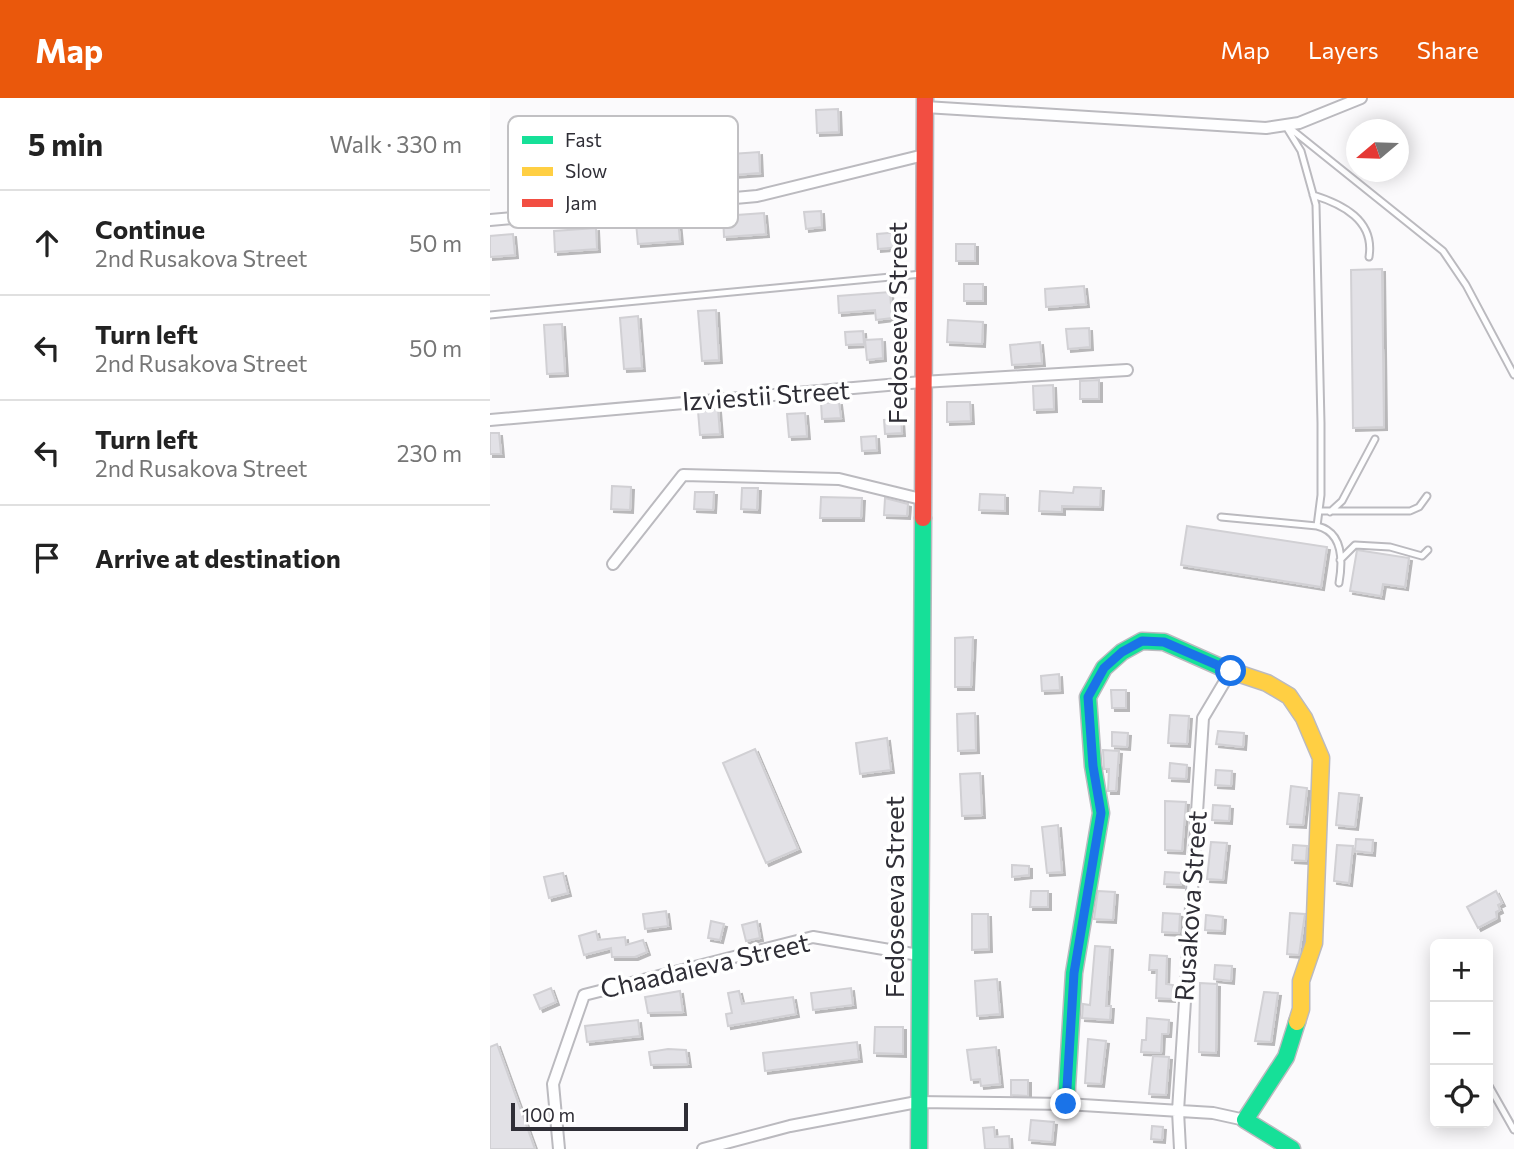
<!DOCTYPE html>
<meta charset="utf-8">
<style>
:root{--surface:#fff;--page:#f6f6f6;--text:#222;--muted:#767676;--line:#e0e0e0;--accent:#ea580c}
body{margin:0;font-family:Commissioner,sans-serif;background:var(--page);color:var(--text)}
.controls{position:absolute;right:21px;bottom:21px;display:grid;overflow:hidden;border-radius:10px;box-shadow:0 4px 18px #0003}
.controls button{width:63px;height:63px;display:grid;place-items:center;padding:0;border:0;border-bottom:2px solid var(--line);background:var(--surface);color:var(--text);font:35px sans-serif}
.compass{position:absolute;left:856px;top:21px;width:63px;height:63px;border-radius:50%;background:var(--surface);box-shadow:0 4px 18px #0003;rotate:251deg}
.scale{position:absolute;left:21px;bottom:18px;width:177px;box-sizing:border-box;padding-left:7px;border:4px solid #2f2e36;border-top:0;font-size:19px;line-height:24px;white-space:nowrap;color:#2f2e36;-webkit-text-stroke:5px #fff;paint-order:stroke}
.stop{position:absolute;width:21px;height:21px;margin:-16px;border:5px solid #1a73e8;border-radius:50%;background:#fff}
.stop.end{background:#1a73e8;border-color:#fff;box-shadow:0 2px 7px #0008}
.list{margin:0;padding:0;list-style:none}
h2{display:flex;justify-content:space-between;align-items:center;height:91px;margin:0;padding:0 28px;font-size:30px}
h2 small{font-size:23px;font-weight:400;color:var(--muted)}
.list li{display:grid;grid-template-columns:46px 1fr auto;gap:21px;align-items:center;box-sizing:border-box;height:105px;padding:0 28px;border-top:2px solid var(--line)}
.list b{display:block;font-size:26px;white-space:nowrap}
.list p{margin:0;font-size:23px;white-space:nowrap;color:var(--muted)}
.list em{font-size:23px;font-style:normal;color:var(--muted)}
.icon{flex:none;width:38px;height:38px;fill:none;stroke:currentColor;stroke-width:2;stroke-linecap:round;stroke-linejoin:round}
.map{position:relative;flex:none;width:1024px;height:1051px;overflow:hidden}
header{display:flex;align-items:center;gap:42px;box-sizing:border-box;height:98px;padding:0 35px;background:var(--accent);color:#fff}
header strong{font-size:33px}
nav{display:flex;gap:38px;margin-inline-start:auto;font-size:24px}
main{display:flex}
aside{flex:1;background:var(--surface)}
.map>svg:first-child{display:block}
</style>
<header>
<strong>Map</strong>
<nav><a>Map</a><a>Layers</a><a>Share</a></nav>
</header>
<main>
<aside>
<h2>5 min<small>Walk · 330 m</small></h2>
<ul class="list">
<li><svg class="icon" aria-label="ahead" viewBox="0 0 24 24"><path d="M12 20V5M6 11l6-6 6 6"/></svg><div><b>Continue</b><p>2nd Rusakova Street</p></div><em>50 m</em></li>
<li><svg class="icon" aria-label="left" viewBox="0 0 24 24"><path d="M17 20v-9H6M10 6l-5 5 5 5"/></svg><div><b>Turn left</b><p>2nd Rusakova Street</p></div><em>50 m</em></li>
<li><svg class="icon" aria-label="left" viewBox="0 0 24 24"><path d="M17 20v-9H6M10 6l-5 5 5 5"/></svg><div><b>Turn left</b><p>2nd Rusakova Street</p></div><em>230 m</em></li>
<li><svg class="icon" aria-label="arrive" viewBox="0 0 24 24"><path d="M6 21V4h12l-3 4 3 4H6"/></svg><div><b>Arrive at destination</b></div></li>
</ul>
</aside>
<div class="map">
<svg width="1024" height="1051" viewBox="0 0 1024 1051">
<defs>
<filter id="shadow"><feDropShadow dx="3" dy="3" stdDeviation="0" flood-color="#0004"/></filter>
</defs>
<rect width="100%" height="100%" fill="#fbfafc"/>
<path fill="#e2e1e6" stroke="#d1d0d4" stroke-width="2" filter="url(#shadow)" d="M348,11L349,34L327,35L326,12Z
M269,54L270,75L229,78L227,57Z
M331,113L332,129L316,131L314,114Z
M274,115L276,136L234,139L233,118Z
M188,122L190,143L148,146L146,125Z
M106,130L107,151L65,154L64,133Z
M410,134L411,149L388,151L387,136Z
M23,136L25,157L0,159V138Z
M466,146H485V163H466Z
M892,171L894,329L863,330L861,172Z
M474,186H493V203H474Z
M594,188L596,206L556,209L555,191Z
M400,194L402,220L386,222L385,212L349,215L348,198Z
M226,212L229,262L212,263L208,213Z
M148,218L152,270L134,271L130,220Z
M458,222L493,224L492,246L457,244Z
M72,226L75,275L57,276L54,227Z
M599,230L600,249L578,251L576,231Z
M373,233L374,246L356,247L355,234Z
M392,241L393,260L377,262L375,242Z
M550,244L552,265L522,267L520,247Z
M609,282V301H590V283Z
M563,287L564,311L544,312L543,288Z
M349,304L351,320L332,321L331,305Z
M457,304H480L481,323L457,324Z
M228,311L230,336L210,337L208,313Z
M315,315L317,338L299,339L297,316Z
M411,321L412,335L395,336L394,322Z
M0,335H9L11,356H0Z
M386,338L387,352L372,353L371,339Z
M122,388L141,389L140,412L121,411Z
M584,389L611,390L610,409L572,408V414L549,413L550,393L583,395Z
M252,390H268L267,412L251,411Z
M205,394H224L223,412L204,411Z
M490,396L515,397V413L489,412Z
M331,399L372,400L371,420H330Z
M395,400L418,406L417,418L394,417Z
M697,428L837,449L831,489L691,467Z
M867,452L919,460L915,489L893,486L891,498L860,493Z
M483,539L481,589H465V540Z
M569,576L570,592L552,593L551,578Z
M621,592H636V610H622Z
M485,615L486,652L468,653L467,616Z
M680,617L699,618L697,646L678,645Z
M728,633L754,635L753,649L726,646Z
M622,634L638,635L637,649L622,648Z
M397,640L401,672L370,676L366,645Z
M265,651L308,751L276,765L233,665Z
M613,652L629,653L626,693H618L619,671H614Z
M680,665L697,667L696,681L679,680Z
M726,672L742,673L741,688L725,687Z
M490,675L492,717L472,718L470,676Z
M801,688L817,690L813,727L797,726Z
M849,695L869,697L865,729L846,727Z
M675,703L696,704L692,753L675,752Z
M723,707L740,708L739,723L722,722Z
M568,727L572,774L557,775L552,729Z
M866,741L883,742L882,755L865,753Z
M721,744L737,745L733,782L717,781Z
M803,747L817,748L816,763L802,762Z
M847,747L863,748L859,785L844,783Z
M522,767L539,768V777L522,779Z
M675,774L692,775L691,787L674,786Z
M73,775L78,795L59,800L54,779Z
M541,793H558V809H540Z
M608,793L625,794L623,822L604,821Z
M1006,793L1012,805L1008,807L1010,812L1006,814L1007,820L988,830L977,809Z
M176,813L178,828L155,831L153,816Z
M673,815L690,816L689,835L672,834Z
M800,815L815,816L809,857L797,856Z
M482,816H498L499,851L482,852Z
M716,817L733,819L732,833L715,832Z
M221,823L234,826L230,842L218,840Z
M267,823L270,840L256,843L252,827Z
M106,833L108,842L135,839L136,847L153,842L157,854L145,859H122L121,850L94,857L89,838Z
M605,848L620,849L616,908H621L620,922L592,920L593,906L600,907Z
M660,857L677,858L676,886L683,887L682,901L666,900L667,872H659Z
M725,867L742,868L741,883L724,881Z
M507,881L510,916L487,918L485,883Z
M710,885L727,886L726,955L709,954Z
M61,890L66,904L50,911L44,897Z
M361,890L363,907L323,912L321,895Z
M190,893L193,914L158,915L155,899Z
M249,893L252,906L303,899L306,916L238,928L236,916L242,915L238,895Z
M774,894L788,895L781,944L765,943Z
M657,920L679,922L678,936H672L671,955L651,954L652,942H656Z
M148,922L150,938L97,944L95,928Z
M385,929H413V956L384,955Z
M598,941L616,943L611,986L595,985Z
M367,944L369,961L275,973L273,955Z
M7,946L45,1051H0V949Z
M506,949L510,986L491,988L490,981L481,982L477,952Z
M178,951L196,952L198,966L161,967L159,954Z
M663,958L679,959L676,997L659,996Z
M521,982H538V998L521,997Z
M541,1022L564,1024L562,1044L539,1042Z
M662,1028L673,1029L672,1042L661,1041Z
M504,1029L505,1039L519,1038L520,1051H495L493,1030Z"/>
<g fill="none" stroke-linecap="round" stroke-linejoin="round">
<defs>
<path id="lane" d="M801,31L953,153L976,187L1024,277
M823,97C852,106 885,122 879,159
M0,217L432,176
M829,413H920L929,409L937,398
M840,414L852,403L885,341
M731,419L827,428L831,397V325L826,107L811,53L795,27
M827,428C853,434 853,462 849,485
M850,462L865,447L900,449L932,458L938,452
M998,986L1024,1032"/>
<path id="street" d="M435,9L776,30L809,25L871,0
M0,122L267,98L434,57
M0,322L432,284L637,272
M123,466L193,377L349,381L431,401
M69,1051L63,986L94,897L323,839L429,857
M213,1051L300,1028L427,1004L576,1006L723,1015L755,1022
M690,1051L688,1013L713,620L741,573"/>
<path id="fast" d="M576,1006L584,875L611,715L603,668L598,599L614,570L632,554L652,543L674,544L735,571
M429,1051L433,420
M802,1051L755,1022L796,959L807,924"/>
<path id="slow" d="M735,571L777,585L799,598L814,620L831,660L824,845L811,883V911L807,924"/>
<path id="jam" d="M433,420L435,0"/>
</defs>
<use href="#lane" stroke="#bbbabf" stroke-width="9"/>
<use href="#street" stroke="#bbbabf" stroke-width="14"/>
<use href="#fast" stroke="#bbbabf" stroke-width="19"/>
<use href="#slow" stroke="#bbbabf" stroke-width="19"/>
<use href="#jam" stroke="#bbbabf" stroke-width="19"/>
<use href="#lane" stroke="#fefeff" stroke-width="5"/>
<use href="#street" stroke="#fefeff" stroke-width="10"/>
<use href="#fast" stroke="#16e098" stroke-width="16"/>
<use href="#slow" stroke="#ffcf43" stroke-width="16"/>
<use href="#jam" stroke="#f24e42" stroke-width="16"/>
</g>
<g fill="none" stroke-linecap="round" stroke-linejoin="round">
<path stroke="#1a73e8" stroke-width="9" d="M576,1006L584,875L611,715L603,668L598,599L614,570L632,554L652,543L674,544L741,573"/>
</g>
<g text-anchor="middle" stroke-width="7" stroke-linejoin="round" paint-order="stroke">
<g font-size="26" fill="#2f2e36" stroke="#fff">
<text transform="translate(408 225) rotate(-90)" y="9">Fedoseeva Street</text>
<text transform="translate(276 298) rotate(-4)" y="9">Izviestii Street</text>
<text transform="translate(405 799) rotate(-90)" y="9">Fedoseeva Street</text>
<text transform="translate(701 808) rotate(-86)" y="9">Rusakova Street</text>
<text transform="translate(215 868) rotate(-13)" y="9">Chaadaieva Street</text>
</g>
</g>
<rect x="18" y="18" width="230" height="112" rx="10" fill="#fff" stroke="#c1c0c3" stroke-width="2"/>
<rect x="32" y="38" width="31" height="8" fill="#16e098"/>
<rect x="32" y="69" width="31" height="9" fill="#ffcf43"/>
<rect x="32" y="101" width="31" height="8" fill="#f24e42"/>
<g font-size="19" fill="#2f2e36">
<text x="75" y="49">Fast</text>
<text x="75" y="80">Slow</text>
<text x="75" y="112">Jam</text>
</g>
</svg>
<div class="controls">
<button>+</button>
<button>−</button>
<button><svg class="icon" aria-label="locate" viewBox="0 0 24 24"><circle cx="12" cy="12" r="6"/><path d="M12 2v4M12 18v4M2 12h4M18 12h4"/></svg></button>
</div>
<svg class="compass" viewBox="-18 -18 36 36"><path d="M0-13l5 13h-10z" fill="#e53935"/><path d="M0 13l5-13h-10z" fill="#767676"/></svg>
<div class="scale">100 m</div>
<div class="stop" style="left:741px;top:573px"></div>
<div class="stop end" style="left:576px;top:1006px"></div>
</div>
</main>
